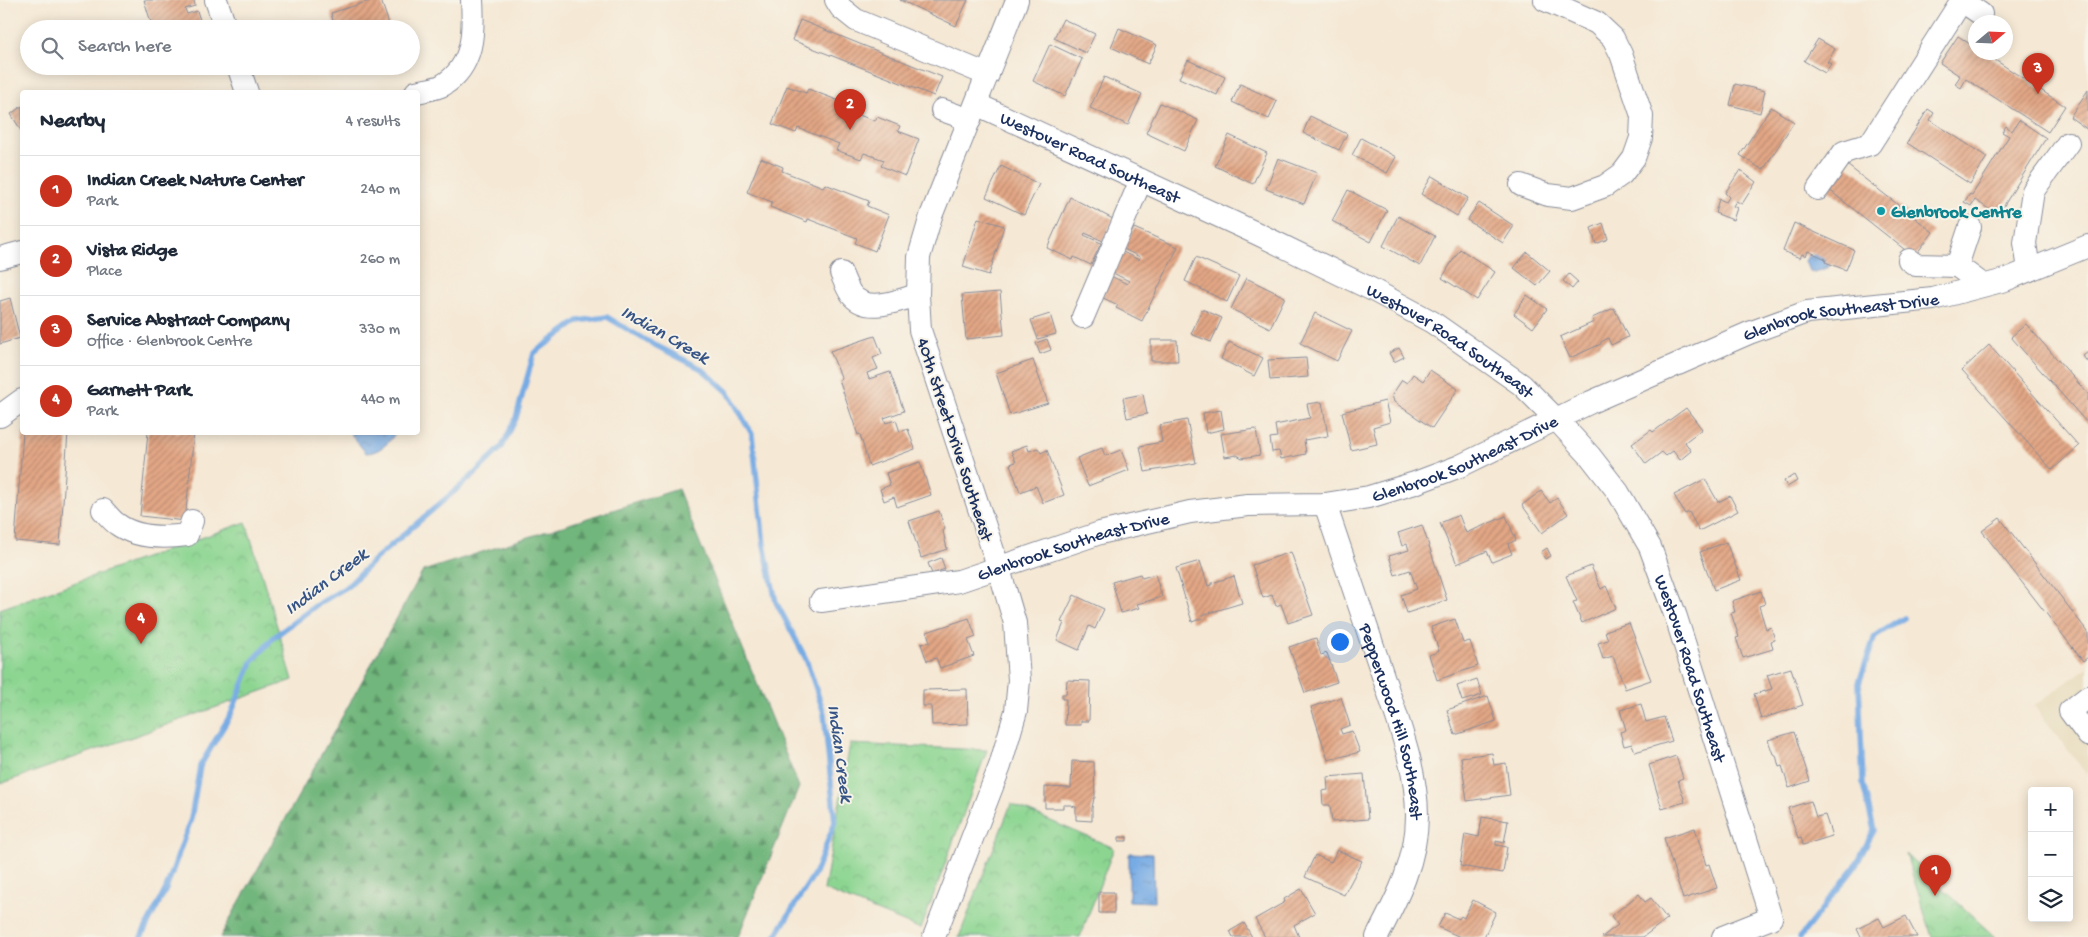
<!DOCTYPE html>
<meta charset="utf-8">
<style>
:root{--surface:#fff;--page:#f2f2f3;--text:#1f2937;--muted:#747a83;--line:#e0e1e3;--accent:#c8321e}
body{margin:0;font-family:"Gochi Hand",sans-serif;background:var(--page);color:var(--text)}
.controls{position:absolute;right:15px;bottom:15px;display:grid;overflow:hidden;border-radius:5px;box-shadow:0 2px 12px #0003}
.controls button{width:45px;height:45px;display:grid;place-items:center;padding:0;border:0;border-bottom:1px solid var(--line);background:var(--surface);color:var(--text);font:25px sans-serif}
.compass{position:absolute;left:1968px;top:15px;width:45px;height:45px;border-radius:50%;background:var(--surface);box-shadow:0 2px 12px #0003;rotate:71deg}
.you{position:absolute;left:1339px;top:641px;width:18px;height:18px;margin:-12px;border:4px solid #fff;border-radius:50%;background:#1a73e8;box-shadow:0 0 0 8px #1a73e833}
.badge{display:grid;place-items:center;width:32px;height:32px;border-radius:50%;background:var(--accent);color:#fff;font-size:16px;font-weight:700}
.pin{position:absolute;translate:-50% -41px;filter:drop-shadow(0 1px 2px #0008)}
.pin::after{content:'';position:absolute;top:26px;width:18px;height:15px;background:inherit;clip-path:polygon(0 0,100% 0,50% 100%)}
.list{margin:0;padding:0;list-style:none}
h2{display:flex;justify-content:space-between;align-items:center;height:65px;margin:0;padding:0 20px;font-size:21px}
h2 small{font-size:16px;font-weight:400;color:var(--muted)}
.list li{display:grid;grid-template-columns:32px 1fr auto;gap:15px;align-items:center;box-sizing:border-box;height:70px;padding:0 20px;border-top:1px solid var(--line)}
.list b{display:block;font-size:19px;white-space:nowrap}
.list p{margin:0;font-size:16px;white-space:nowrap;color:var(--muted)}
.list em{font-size:16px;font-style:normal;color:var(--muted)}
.icon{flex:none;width:28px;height:28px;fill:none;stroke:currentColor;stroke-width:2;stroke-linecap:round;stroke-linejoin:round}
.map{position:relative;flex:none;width:2088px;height:937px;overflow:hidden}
.search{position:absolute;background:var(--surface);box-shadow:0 2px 12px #0003;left:20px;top:20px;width:400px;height:55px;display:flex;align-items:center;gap:12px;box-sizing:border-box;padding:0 18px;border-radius:28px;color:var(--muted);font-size:19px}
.panel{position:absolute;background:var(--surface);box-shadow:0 2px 12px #0003;left:20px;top:90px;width:400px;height:345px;border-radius:5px}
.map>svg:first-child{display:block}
</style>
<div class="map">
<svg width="2088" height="937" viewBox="0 0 2088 937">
<defs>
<pattern id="forest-firs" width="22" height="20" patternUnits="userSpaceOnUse" patternTransform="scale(1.25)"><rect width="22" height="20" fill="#71b67b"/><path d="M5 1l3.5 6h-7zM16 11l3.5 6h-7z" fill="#5c9468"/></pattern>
<pattern id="park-crowns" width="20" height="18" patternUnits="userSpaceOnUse" patternTransform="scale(1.25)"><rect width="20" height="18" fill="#8cd591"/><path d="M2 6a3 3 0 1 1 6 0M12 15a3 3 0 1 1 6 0" fill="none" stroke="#78b77f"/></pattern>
<pattern id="water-ripples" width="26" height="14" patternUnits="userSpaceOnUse" patternTransform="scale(1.25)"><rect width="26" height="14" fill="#77abe4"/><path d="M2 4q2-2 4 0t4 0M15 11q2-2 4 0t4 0" fill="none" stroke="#618cbc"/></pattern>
<pattern id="building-hatch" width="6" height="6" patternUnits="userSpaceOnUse" patternTransform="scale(1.25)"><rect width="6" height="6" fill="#e3a785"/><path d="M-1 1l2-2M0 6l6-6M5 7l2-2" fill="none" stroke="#b78870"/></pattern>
</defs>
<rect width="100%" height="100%" fill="#f7f3e8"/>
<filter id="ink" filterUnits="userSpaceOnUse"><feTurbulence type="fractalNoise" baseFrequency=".02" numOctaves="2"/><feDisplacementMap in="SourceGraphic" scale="10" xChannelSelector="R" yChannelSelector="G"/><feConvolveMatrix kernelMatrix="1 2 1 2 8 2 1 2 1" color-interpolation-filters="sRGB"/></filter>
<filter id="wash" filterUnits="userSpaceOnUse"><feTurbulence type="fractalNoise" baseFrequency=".0096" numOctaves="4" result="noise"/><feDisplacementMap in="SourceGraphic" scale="20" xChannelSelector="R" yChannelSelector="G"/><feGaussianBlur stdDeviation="1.12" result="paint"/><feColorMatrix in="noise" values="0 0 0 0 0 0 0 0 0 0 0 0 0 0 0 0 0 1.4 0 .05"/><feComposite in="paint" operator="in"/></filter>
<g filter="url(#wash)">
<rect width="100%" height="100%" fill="#f5e8d4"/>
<path fill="#e7daba" d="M2088,667V776L2034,706Z"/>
<path fill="url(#forest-firs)" stroke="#46726c" d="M678,489L799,787L738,937H220L423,571Z"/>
<path fill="url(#park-crowns)" stroke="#548278" d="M246,522L293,680L0,784V609Z
M850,744L987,750L921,929L824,890Z
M1011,804L1114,848L1080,937H959Z
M1906,854L1995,937H1932Z"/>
<path fill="url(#water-ripples)" stroke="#496da1" d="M1814,255L1828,261L1829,267L1815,272L1809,271L1805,261L1808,256Z
M350,433H395C390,443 378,453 366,453Z
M1130,853L1153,854L1154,902L1129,901V855Z"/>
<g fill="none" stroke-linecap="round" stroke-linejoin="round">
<path stroke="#77abe4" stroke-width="5.5" d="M141,937L166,889L191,819L200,766L231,714L252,662L273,638L315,606L348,586L374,560L471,477L502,447L516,418L534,353L578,321L607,317L647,341L702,369L728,392L752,434L764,545L776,602L806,659L824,713L835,822L816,871L775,937
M1800,937L1855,867L1874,830L1863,784L1859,683L1875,636L1904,618"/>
</g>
<g id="blocks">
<path fill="url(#building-hatch)" d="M144,0H194L195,6L185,9L187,14L197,11L203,29H153Z
M373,0H381L389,24L373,29H335L331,13Z
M900,0H968L956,26Z
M1063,19L1095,34L1086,53L1054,38Z
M800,20L942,77L934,96L792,40Z
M1119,28L1157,45L1148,64L1111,47Z
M1958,36L1976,48V52H1983L2065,106L2048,132L1966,79L1961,88L1955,84L1960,76L1940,63Z
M1818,39L1835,49L1827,62L1831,64L1825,73L1804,61Z
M1050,44L1082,59L1065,96L1033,81Z
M1188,60L1225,77L1217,95L1179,78Z
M1104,77L1142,94L1128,125L1090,108Z
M1240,84L1277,101L1269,119L1232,102Z
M1735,84L1765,91L1760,113L1730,105Z
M787,86L806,93L808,89L858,108L856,114L875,121L877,117L900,126L898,131L919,139L905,176L881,166L884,160L864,153L861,159L836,150L839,144L798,128L796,133L772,124Z
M2088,90V130L2070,117Z
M1160,103L1198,120L1184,151L1146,133Z
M22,106V132L11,114Z
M1771,107L1794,122L1763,170L1740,155Z
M1928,109L1934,113L1930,120L1987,157L1970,184L1907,143Z
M1310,116L1347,134L1339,150L1303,133Z
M2019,120L2046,138L1998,215L1975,200L1971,206L1964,202L1970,194L1972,195L2009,136L2002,132L2006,126L2012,131Z
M1229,135L1267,153L1253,184L1215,166Z
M1361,138L1396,157L1387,173L1352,155Z
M761,158L783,167L782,171L823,187L825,184L869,201L867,206L889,215L875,251L855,243L857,238L808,219L807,222L770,207L772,202L747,192Z
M1278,158L1317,173L1304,204L1266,189Z
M1847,165L1933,232L1914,257L1828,189Z
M1001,166L1039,184L1024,215L986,197Z
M1740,170L1756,182L1742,204L1736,201L1733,206L1737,208L1733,220L1715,213L1719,199L1726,202L1729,197L1725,193Z
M1432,176L1468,198L1457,216L1421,194Z
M1348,190L1387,210L1371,242L1332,221Z
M1070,197L1113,219L1103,241L1085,233L1084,235L1101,243L1091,265L1074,257L1073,260L1047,248Z
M1479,203L1514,226L1503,243L1467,220Z
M1398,216L1435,236L1420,266L1383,246Z
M978,218L1004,226L989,275L963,267Z
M1603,223L1608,239L1596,244L1591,228Z
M1794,223L1854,250L1846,270L1825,262L1826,259L1808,251L1806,256L1802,254L1800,258L1783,251Z
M1134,228L1178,247L1142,321L1116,308L1118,305L1101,297L1111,276L1127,284L1129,281L1113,273L1123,252L1139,260L1140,257L1123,249Z
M1460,249L1495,272L1477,300L1442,278Z
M1527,252L1550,271L1537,286L1514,268Z
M1196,257L1239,276L1227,302L1185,281Z
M1569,274L1578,282L1572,289L1563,281Z
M1246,278L1285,297L1270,328L1231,309Z
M1000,292L1004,335L966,339L962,295Z
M1527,295L1547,309L1533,328L1514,314Z
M10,298L20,338L0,344V301Z
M1614,308L1628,337L1611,345L1608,338L1601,342V344L1570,358L1560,337L1594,322L1592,318Z
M1202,309L1222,318L1211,342L1191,334Z
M1315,313L1352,331L1337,361L1300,343Z
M1050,314L1056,334L1038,339L1031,320Z
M2026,324L2088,394V424L2011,337Z
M875,336L882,354L873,358L878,369L867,373L869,379L890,372L904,411L884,418L886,423L896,420L900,432L908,429L915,449L869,466L860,434L858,435L839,380L842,379L830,351Z
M1047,339L1051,350L1040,354L1036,343Z
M1151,340H1177L1178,361H1151Z
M1229,342L1263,358L1254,376L1221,359Z
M1989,345L2079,446L2052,470L1962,370Z
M1399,348L1404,357L1394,362L1389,353Z
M2088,352V363L2083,356Z
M1306,358L1308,377L1270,380L1268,360Z
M1033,360L1048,403L1010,415L996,373Z
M1430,370L1458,389L1432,428L1394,402L1392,395L1402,380L1407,383L1413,374L1423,381Z
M1143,394L1147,414L1127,418L1123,398Z
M1385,401L1390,422L1373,427L1377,444L1351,450L1342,412Z
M1322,402L1328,436L1304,440L1306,454L1281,459L1279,451L1272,452L1270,438L1277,437L1275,425L1310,418L1307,404Z
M1686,408L1702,429L1685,442L1691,451L1680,460L1673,451L1666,456L1662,452L1646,464L1632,444L1651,430L1653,432Z
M1221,410L1224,429L1206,433L1203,413Z
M1187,420L1196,463L1145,472L1140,446L1162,442L1159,425Z
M1256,429L1260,455L1242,458L1237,455L1225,457L1221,434Z
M23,432H68L60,545L15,541Z
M148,432H194L185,521L140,516Z
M1027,445L1029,451L1038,448L1041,453L1047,450L1064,495L1043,503L1036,486L1020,492L1010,464L1016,462L1011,451Z
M1102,448L1105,456L1121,450L1129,470L1088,486L1077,458Z
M920,462L931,495L897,507L894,497L884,501L880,489L890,485L886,473Z
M1794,475L1797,481L1787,487L1784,481Z
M1705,479L1718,502L1730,496L1738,511L1699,531L1689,512L1685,514L1674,495Z
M1541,491L1550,503L1557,498L1568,514L1542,533L1522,505Z
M939,511L945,529L943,531L947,549L921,558L909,521Z
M1459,515L1466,533L1506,516L1516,540L1508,544L1512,554L1492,562L1487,551L1457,564L1440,523Z
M2000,518L2088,632V657L2083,661L1982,531Z
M1422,525L1447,600L1407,613L1401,595L1417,589L1410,570L1395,575L1389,556L1409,550L1407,544L1402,546L1398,533Z
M1726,542L1741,580L1714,590L1700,552Z
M1547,548L1551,556L1545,559L1541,552Z
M1291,552L1313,615L1288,623L1281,604L1276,606L1272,595L1263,598L1252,565Z
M941,558L945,569L932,574L928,563Z
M1200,561L1208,586L1212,585V583L1234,576L1242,603L1202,615L1203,618L1192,622L1176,568Z
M1591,566L1601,589L1606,586L1616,608L1582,623L1573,602L1577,601L1566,576Z
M1140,574L1142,578L1155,574L1162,597L1137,604L1139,608L1121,613L1112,582Z
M1761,591L1765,604L1759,606L1766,629L1771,627L1775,640L1771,641L1773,649L1743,658L1736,638L1739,637L1731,613L1735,612L1732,601Z
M1074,595L1104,609L1095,629L1089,626L1079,650L1057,640L1064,623L1061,622Z
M969,618L976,637L968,640L974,656L940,668L936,658L927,661L921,644L930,642L927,632Z
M1455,619L1463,643L1470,641L1478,666L1437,680L1429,655L1439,651L1431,627Z
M1629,623L1651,680L1625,689L1613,656L1603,659L1598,643L1608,640L1605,631Z
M1316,638L1321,655L1327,653L1337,682L1305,693L1289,647Z
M1791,668L1803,705L1761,719L1754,694L1772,689L1767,675Z
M1477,679L1482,695L1462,701L1457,686Z
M1067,680L1090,681L1089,721H1081V725H1065L1066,699H1062V694H1066Z
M967,689L968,724L932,725L931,706H923V690Z
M1488,696L1496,721L1455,735L1447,710Z
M1341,697L1350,725L1340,729L1342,734L1352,731L1360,752L1328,760L1311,707Z
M1641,704L1646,722L1664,717L1672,741L1635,752L1632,744L1624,746L1620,732L1626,730L1620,710Z
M1794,732L1810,781L1789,788L1782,766L1779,767L1776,755L1773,754L1768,740Z
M1492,753L1494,765L1506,763L1510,795L1467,801L1461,757Z
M1676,756L1683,778L1678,780L1685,802L1662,809L1649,765Z
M1072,761L1094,762L1095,798H1094L1092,808V821L1076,820V807L1072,806V805H1063V808H1045V787L1071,788Z
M1364,774L1368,819L1332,822L1330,805H1323L1322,791L1328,790L1327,777Z
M1811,801L1816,817L1825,815L1832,836L1803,845L1801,837L1798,838L1788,808Z
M1482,817L1508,821L1504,843L1496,841V845L1507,847L1503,873L1460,866L1465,834L1479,837Z
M1695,828L1706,865L1709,864L1717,888L1683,899L1664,838Z
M1119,837H1127V841H1119Z
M1337,850L1362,861L1344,895L1305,877L1315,855L1331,862Z
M1301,889L1315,913L1294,925L1299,937H1265L1255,919L1285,902L1284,899Z
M1099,892H1114V913H1099Z
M1639,894L1645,902L1651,898L1667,919L1643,937H1602L1618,925L1611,916Z
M1473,900L1496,912L1484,937H1460L1438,927L1445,913L1459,919L1461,916L1464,918Z
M1906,916L1917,937H1861L1857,929L1879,918L1884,927Z
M1244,923L1252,937H1233L1230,931Z"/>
</g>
</g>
<g filter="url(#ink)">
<use href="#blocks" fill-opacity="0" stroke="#888c99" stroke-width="1"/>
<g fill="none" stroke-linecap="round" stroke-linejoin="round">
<defs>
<g id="minor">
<path d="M216,0L226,29"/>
<path d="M836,0L841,8L856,20L988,75"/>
<path d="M1962,1L1981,14"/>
<path d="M238,66L247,92"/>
<path d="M416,92C424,90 436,89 443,85C474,66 474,32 472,0"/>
<path id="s1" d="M976,104L1258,234L1371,289L1432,322L1522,385L1556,419L1590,456L1618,492L1650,547L1676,617L1771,918L1723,937"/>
<path d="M942,110L970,120"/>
<path d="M1521,185L1548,195L1572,198L1605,186L1622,174L1634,158L1641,138L1642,116L1621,54L1613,38L1597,23L1545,0"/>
<path d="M1818,189L1844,152L1870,144L1962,0"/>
<path d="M0,258L22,252"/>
<path d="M1909,260L1916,265L1957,266L1983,285"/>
<path d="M1957,266L1970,227"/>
<path d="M2029,270L2025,243L2033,191L2068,143"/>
<path d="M841,273C844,280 847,288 851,294C867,315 898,300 918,295"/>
<path d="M1083,317L1141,180"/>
<path d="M0,416L22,400"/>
<path id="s2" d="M1325,504C1344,560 1363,616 1382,673C1397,719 1417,767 1417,816C1417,860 1397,899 1377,937"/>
<path d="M103,510C107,514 112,521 117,524C136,538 165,538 187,535L192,521"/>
<path id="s3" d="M821,601L959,581L1100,533L1190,512L1248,505L1325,504L1369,497L1415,483L1460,466L1591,402L1749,333L1807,312L1933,299L2005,280L2088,246"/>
<path d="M2088,697L2070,711L2088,735"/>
<path d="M934,937L1000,766L1016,711L1019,680L1015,623L999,569L920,330L918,295L919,257L931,216L1017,0"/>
</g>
</defs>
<use href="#minor" stroke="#888c99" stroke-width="24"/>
<use href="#minor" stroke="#fff" stroke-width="22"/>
</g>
</g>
<circle fill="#0f9aa8" stroke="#f7f3e8" stroke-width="2" cx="1881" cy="211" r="5"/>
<g text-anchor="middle" stroke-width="4" stroke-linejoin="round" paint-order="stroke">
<g font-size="18" fill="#1b2f5e" stroke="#f7f3e8">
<text dy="6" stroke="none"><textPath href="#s1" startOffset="126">Westover Road Southeast</textPath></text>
<text dy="6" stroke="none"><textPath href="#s3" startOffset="1069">Glenbrook Southeast Drive</textPath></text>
<text dy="6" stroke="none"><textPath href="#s1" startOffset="531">Westover Road Southeast</textPath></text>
<text transform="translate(956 439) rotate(72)" y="6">40th Street Drive Southeast</text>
<text dy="6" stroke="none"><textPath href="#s3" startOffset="664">Glenbrook Southeast Drive</textPath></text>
<text dy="6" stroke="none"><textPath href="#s3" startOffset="259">Glenbrook Southeast Drive</textPath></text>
<text dy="6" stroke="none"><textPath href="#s1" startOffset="951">Westover Road Southeast</textPath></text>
<text dy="6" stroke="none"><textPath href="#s2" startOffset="228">Pepperwood Hill Southeast</textPath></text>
</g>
<g font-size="18" font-weight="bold" fill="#0d838f" stroke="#f7f3e8" text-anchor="start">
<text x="1891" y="217">Glenbrook Centre</text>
</g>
<g font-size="19" font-style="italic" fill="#375486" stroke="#f7f3e8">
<text transform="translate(666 333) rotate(30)" y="7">Indian Creek</text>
<text transform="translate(325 580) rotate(-37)" y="7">Indian Creek</text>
<text transform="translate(842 753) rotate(82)" y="7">Indian Creek</text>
</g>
</g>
</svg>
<div class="controls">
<button>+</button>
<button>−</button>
<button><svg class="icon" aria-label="layers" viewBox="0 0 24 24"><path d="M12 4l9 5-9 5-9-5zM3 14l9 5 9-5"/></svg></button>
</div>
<svg class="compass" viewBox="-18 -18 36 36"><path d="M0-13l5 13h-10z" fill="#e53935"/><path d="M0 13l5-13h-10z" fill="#747a83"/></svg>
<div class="you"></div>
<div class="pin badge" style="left:1935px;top:896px">1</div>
<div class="pin badge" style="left:850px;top:130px">2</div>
<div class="pin badge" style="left:2038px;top:94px">3</div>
<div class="pin badge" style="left:141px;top:644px">4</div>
<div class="search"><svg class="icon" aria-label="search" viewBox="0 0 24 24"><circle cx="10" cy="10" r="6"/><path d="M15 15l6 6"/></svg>Search here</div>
<section class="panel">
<h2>Nearby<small>4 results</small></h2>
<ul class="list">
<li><span class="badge">1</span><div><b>Indian Creek Nature Center</b><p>Park</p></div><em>240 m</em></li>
<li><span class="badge">2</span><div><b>Vista Ridge</b><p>Place</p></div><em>260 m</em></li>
<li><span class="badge">3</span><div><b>Service Abstract Company</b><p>Office · Glenbrook Centre</p></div><em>330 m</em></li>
<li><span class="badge">4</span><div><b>Garnett Park</b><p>Park</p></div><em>440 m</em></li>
</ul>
</section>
</div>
